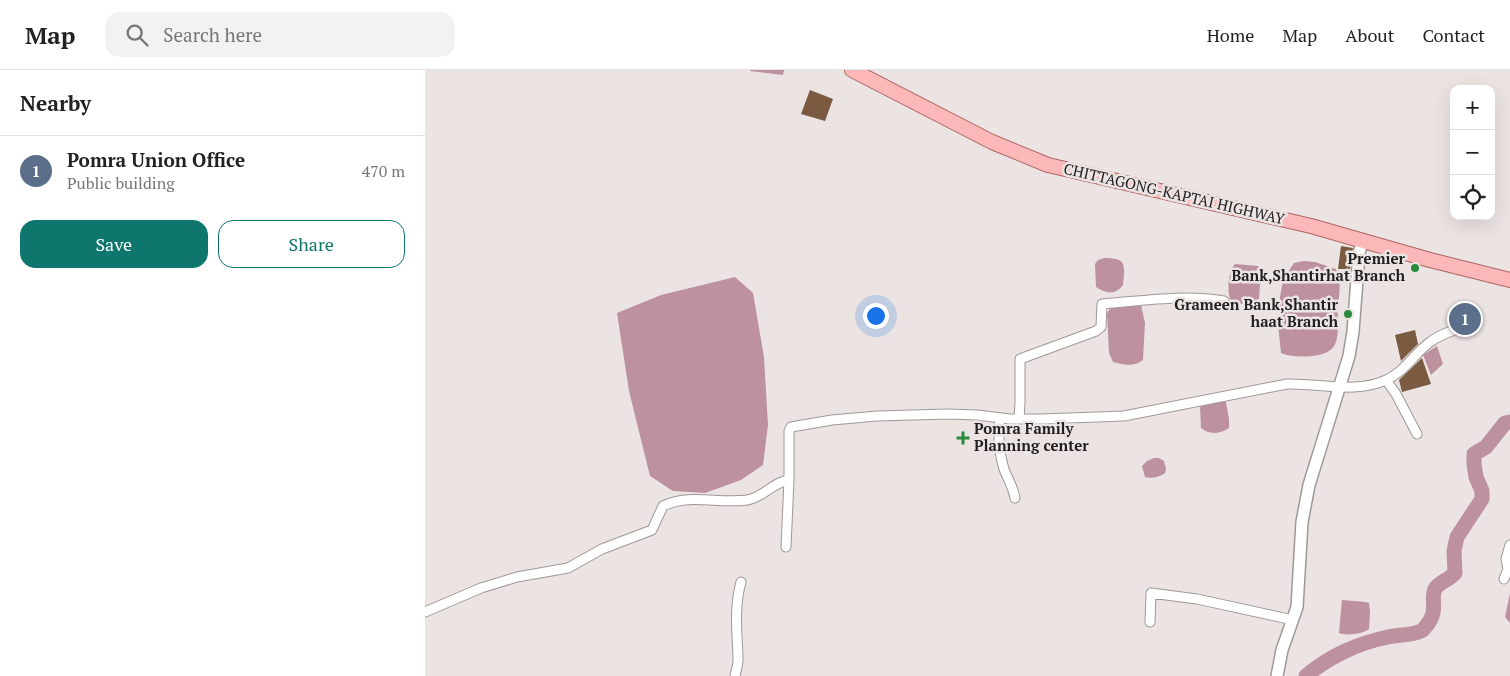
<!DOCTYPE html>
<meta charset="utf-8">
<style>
:root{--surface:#fff;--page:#f2f2f2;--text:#222;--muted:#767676;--line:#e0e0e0;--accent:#0f766e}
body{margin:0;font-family:"PT Serif",serif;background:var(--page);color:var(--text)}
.controls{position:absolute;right:15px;top:15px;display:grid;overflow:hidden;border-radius:10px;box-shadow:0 5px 20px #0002}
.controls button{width:45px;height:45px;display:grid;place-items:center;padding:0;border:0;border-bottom:1px solid var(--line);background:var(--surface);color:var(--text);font:25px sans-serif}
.you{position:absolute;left:450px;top:245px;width:18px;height:18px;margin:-12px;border:4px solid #fff;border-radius:50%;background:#1a73e8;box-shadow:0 0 0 8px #1a73e833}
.badge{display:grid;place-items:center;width:32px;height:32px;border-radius:50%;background:var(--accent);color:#fff;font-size:16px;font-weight:700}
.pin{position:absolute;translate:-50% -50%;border:2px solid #fff;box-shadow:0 1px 5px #0006}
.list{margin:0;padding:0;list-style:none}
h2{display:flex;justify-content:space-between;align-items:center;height:65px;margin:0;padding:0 20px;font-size:21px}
h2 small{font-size:16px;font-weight:400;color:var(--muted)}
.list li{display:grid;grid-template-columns:32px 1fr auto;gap:15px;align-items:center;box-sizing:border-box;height:70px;padding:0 20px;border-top:1px solid var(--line)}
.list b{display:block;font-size:19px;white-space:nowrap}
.list p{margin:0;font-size:16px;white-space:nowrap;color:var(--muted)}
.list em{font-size:16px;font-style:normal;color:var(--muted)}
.actions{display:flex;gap:10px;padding:15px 20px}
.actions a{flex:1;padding:11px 0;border:1px solid var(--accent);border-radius:15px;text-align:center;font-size:18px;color:var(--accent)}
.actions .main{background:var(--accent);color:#fff}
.icon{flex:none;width:28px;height:28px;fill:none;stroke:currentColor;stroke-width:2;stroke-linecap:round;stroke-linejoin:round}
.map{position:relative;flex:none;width:1085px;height:606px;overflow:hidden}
header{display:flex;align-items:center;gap:30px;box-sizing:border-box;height:70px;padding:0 25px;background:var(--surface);border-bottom:1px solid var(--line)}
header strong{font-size:24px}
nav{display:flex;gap:28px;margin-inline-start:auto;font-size:18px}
.search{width:350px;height:45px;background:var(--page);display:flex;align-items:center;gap:12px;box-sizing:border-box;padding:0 18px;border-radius:15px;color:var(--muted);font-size:19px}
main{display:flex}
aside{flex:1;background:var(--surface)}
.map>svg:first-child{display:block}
</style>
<header>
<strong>Map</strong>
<div class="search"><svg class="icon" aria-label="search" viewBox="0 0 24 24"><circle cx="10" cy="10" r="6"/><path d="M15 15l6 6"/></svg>Search here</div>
<nav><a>Home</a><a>Map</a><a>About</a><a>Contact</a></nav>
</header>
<main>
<aside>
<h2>Nearby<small></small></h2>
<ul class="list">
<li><span class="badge" style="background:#5c6f8a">1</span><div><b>Pomra Union Office</b><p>Public building</p></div><em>470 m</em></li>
</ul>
<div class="actions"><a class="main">Save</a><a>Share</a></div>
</aside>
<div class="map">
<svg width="1085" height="606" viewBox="0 0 1085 606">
<rect width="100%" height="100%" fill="#ebe4e2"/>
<path fill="#be919e" d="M325,0H359L358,5L325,1Z
M679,188C702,188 700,194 698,215C691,225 681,224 671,217L670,194L673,190Z
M879,191L890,192L911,199C917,210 914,225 913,237C911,262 920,283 887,286C877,287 865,287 856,283L853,255L855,227L858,210L869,193Z
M810,194L833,196L836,199L834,229L826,235L807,233C801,225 803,200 810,194Z
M310,207L328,223L339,287L343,355L338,395L316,410L280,423L248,421L225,406L204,321L192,243L236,225Z
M710,235H716L720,253L718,290C709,297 699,295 688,292L684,283L682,244C686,233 699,235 710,235Z
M1012,276L1018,294L1006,305L998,285Z
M797,332H801L804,349V358C796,364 784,365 776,358L775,337L782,333Z
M729,388H734L739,391L741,399L740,403C735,407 726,409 720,407L717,396L722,391Z
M1085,523V553L1080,547Z
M917,530L941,532L944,533L945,542L944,559C938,564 922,566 914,563Z"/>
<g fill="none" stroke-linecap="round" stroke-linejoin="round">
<path stroke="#be919e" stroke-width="15" d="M881,606C903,587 933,573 963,567C971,565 989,565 996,561C999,560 1000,557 1002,555C1014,540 1005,529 1010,519C1014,512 1023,511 1030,503L1029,481L1032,467L1057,429V421L1051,407L1049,394V384L1061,377L1080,353L1085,352"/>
</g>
<path fill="#7a5b41" d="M385,20L408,29L400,51L376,44Z
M916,176L928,178L925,199H913Z
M990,260L993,274L976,291L970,265Z
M997,288L1006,314L977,322L974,310Z"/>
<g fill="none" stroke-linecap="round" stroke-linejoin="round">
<defs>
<path id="minor" d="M961,310L971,324L992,364
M575,348C573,364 574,383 579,399C583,410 588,416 590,428
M594,349L595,333V289L671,261L676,257L677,234C718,231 759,224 799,231
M361,477L364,410V361L366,357L407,350L452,346L523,344L552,345L585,349H616L699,346L862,314C895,313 930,324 961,310C979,302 989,284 1005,272C1017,263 1032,259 1047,254
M1079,509L1083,499L1081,489L1085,475
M0,542L56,518L92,507L143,498L177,479L227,460L238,436C264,423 294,434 322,430C339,427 348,412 364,410
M725,552L726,523L772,529L868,550
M310,606C311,599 314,593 313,587C312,562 309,537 316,512"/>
<path id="tertiary" d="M852,606L857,580L872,537L877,452L884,415L924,286L928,262L934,183L938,170"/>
<path id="primary" d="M427,0L567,72L623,95L886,156L1005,190L1085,210"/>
</defs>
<use href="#minor" stroke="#9f9996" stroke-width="11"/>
<use href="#tertiary" stroke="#9f9996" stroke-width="14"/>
<use href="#primary" stroke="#ae6464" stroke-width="16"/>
<use href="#minor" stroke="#fff" stroke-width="9"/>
<use href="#tertiary" stroke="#fff" stroke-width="11"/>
<use href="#primary" stroke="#fcb8b8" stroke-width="14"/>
</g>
<g fill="#2b893c" stroke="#ebe4e2" stroke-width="2">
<circle cx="990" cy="198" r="5"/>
<circle cx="923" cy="244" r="5"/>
<path d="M535.5 360.5h5v5h5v5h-5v5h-5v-5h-5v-5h5z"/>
</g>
<g text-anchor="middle" stroke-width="5" stroke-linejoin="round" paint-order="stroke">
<g font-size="15" fill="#22201f" stroke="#ebe4e2">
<text transform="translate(749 124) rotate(13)" y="5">CHITTAGONG-KAPTAI HIGHWAY</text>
</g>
<g font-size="15" font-weight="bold" fill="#22201f" stroke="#ebe4e2" text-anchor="end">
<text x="980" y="194">Premier<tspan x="980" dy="17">Bank,Shantirhat Branch</tspan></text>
<text x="913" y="240">Grameen Bank,Shantir<tspan x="913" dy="17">haat Branch</tspan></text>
<text x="549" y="364" text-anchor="start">Pomra Family<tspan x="549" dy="17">Planning center</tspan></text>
</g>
</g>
</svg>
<div class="controls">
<button>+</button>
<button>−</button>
<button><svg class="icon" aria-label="locate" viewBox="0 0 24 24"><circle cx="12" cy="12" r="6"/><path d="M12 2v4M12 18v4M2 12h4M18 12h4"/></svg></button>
</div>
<div class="you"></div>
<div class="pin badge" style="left:1040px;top:249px;background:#5c6f8a">1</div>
</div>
</main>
